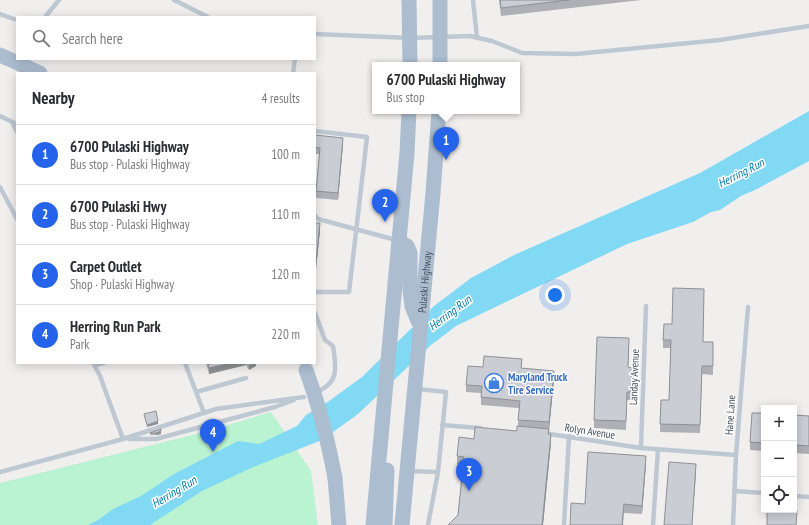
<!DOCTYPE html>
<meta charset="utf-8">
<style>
:root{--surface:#fff;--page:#f7f7f7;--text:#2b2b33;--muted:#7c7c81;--line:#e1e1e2;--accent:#2563eb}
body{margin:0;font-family:"PT Sans Narrow",sans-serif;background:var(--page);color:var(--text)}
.controls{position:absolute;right:12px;bottom:12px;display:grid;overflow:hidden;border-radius:0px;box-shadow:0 2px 10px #0003}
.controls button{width:36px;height:36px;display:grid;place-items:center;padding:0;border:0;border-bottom:1px solid var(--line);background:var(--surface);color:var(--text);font:20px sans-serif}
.you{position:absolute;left:555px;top:295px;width:14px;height:14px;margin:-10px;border:3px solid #fff;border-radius:50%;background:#1a73e8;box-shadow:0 0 0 6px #1a73e833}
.badge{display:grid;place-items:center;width:26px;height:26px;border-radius:50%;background:var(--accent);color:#fff;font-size:13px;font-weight:700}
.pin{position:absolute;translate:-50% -33px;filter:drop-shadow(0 1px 2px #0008)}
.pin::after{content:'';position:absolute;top:21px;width:14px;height:12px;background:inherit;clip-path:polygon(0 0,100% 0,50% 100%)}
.popup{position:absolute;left:372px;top:62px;width:148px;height:52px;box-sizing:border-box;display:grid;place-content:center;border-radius:0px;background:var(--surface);filter:drop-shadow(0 1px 3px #0005);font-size:13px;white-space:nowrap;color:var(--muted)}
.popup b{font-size:15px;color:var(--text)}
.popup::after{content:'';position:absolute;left:50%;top:100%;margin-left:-8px;border:8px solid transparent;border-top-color:var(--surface)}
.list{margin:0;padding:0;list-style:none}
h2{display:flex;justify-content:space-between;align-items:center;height:52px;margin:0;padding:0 16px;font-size:17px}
h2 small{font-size:13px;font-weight:400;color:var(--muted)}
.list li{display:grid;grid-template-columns:26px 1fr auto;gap:12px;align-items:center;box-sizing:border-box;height:60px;padding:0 16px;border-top:1px solid var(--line)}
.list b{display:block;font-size:15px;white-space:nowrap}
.list p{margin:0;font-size:13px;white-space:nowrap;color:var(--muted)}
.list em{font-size:13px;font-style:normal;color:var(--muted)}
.icon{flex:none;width:22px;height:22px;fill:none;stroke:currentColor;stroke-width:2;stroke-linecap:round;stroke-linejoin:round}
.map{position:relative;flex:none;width:809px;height:525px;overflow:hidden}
.search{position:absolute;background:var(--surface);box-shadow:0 2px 10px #0003;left:16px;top:16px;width:300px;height:44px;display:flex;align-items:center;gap:10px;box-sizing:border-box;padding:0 14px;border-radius:0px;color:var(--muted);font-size:15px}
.panel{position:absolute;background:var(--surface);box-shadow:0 2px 10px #0003;left:16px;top:72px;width:300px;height:292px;border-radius:0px}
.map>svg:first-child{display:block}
</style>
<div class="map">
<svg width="809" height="525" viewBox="0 0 809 525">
<rect width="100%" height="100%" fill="#f1eeee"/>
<path fill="#b9f3d1" d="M271,412L311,471L318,525H0V483L204,432Z"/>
<path fill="#82d9f4" d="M809,111V161L755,190L741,196L720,210L711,212L693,222L627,244L456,326L431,345L358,414L322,440L251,468L202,491L150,525H88L98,520L113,509L141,496L174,474L238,441L259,444L297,426L306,415L329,401L362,377L434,306L471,278L514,255L700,173Z"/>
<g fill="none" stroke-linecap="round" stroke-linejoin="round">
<path stroke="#bec8d2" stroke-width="4.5" d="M174,0L208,17
M473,0L477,38
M0,14L17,20
M45,17L59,0
M315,34L410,38L470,36L492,41L522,53L576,54L720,40L809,26
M293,73L295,59
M0,116L17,124
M12,122L17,132
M315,131L367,137L349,292H315
M0,187L17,219
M315,215L318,219L396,240
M315,313L325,340L333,346C336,367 340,383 316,392
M93,363L100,376L123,439
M185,363L204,413
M95,365L104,363
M196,392L246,378
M442,425L480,428
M543,433L641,448L736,455
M129,439H156L275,407L294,400
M641,448L646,306
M408,471L438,472L446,392L418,389
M0,472L123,439L216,409L304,397
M735,491L764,493
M794,496L809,497
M428,525L438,472
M564,525L569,436
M653,525L658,449
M733,525L736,455L748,307"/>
<g stroke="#acbdd0" stroke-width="15">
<path d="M409,0L410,65"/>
<path d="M440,0V65"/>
<path d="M0,55L40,73"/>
<path d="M399,241L407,246L410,253V290L412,306L418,321"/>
<path d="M335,478L339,525"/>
<path d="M373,525L407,153L409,111"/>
<path d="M385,525L387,470"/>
<path id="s1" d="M402,525L433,193L439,111"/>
</g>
<path stroke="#acbdd0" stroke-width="15" d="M306,370C319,405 328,441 335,478"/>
</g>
<path fill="#aeb0b6" d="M499,0H641L501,16Z
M315,135L343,144L338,200L316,198V191L320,154H315Z
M315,223L320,230L316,269H315Z
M663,340L713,342V375L702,374L700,433L660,432L661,400H669L671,348H663Z
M629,347L628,367L632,376L631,400H627L626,430L594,428V420Z
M206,363H256V366L249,370L246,365L209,374Z
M483,367L522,368L554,379L549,430V434L551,442L543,525H448L458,515L463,465L457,464V456L474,439L517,431L518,426L519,408L481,405V393L466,392V385Z
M764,413V451L750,450V442Z
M794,415L809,416V454L794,453Z
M161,429V434L156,435H150V433Z
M646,464L642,514L624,513L623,525H570Z"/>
<path fill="#8d9094" d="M343,138V144L338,200V193Z
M320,223V230L316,269V262Z
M231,363H246V365L209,374V368Z
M252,363H256V366L249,370V365Z
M554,371V379L549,430V422Z
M158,421V424L147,427V425Z
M161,431V434L156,435V433Z
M551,434V442L543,525H542Z
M646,456V464L642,514V506Z
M696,464V473L692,525Z"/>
<path fill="#cacdd4" stroke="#8d9094" d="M500,0H569L501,8Z
M315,135L343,138L338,193L316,191L320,148L315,147Z
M315,223H320L316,262H315Z
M673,288L704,289L703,342H713V366H702L700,425L660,424L661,400H669L671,340H663L664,324H672Z
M597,337L629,338L628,367L632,368L631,392H627L626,421L594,420Z
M484,356L522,359L521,368L554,371L549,422L518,420L520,401L481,397L482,386L466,385L468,366L483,367Z
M208,363H231L209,368Z
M156,411L158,421L147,425L144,414Z
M752,413H764V443L750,442Z
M794,415L809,416V446L794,445Z
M517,426L549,429L548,434H551L542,525H448L458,515L464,457L457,456L459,437L474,439L475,427L517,431Z
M161,429V431L156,433H150Z
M588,452L646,456L642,506L624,504L622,525H570L571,503L585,504Z
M669,462L696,464L692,525H664Z
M767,510H797L796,525H767Z"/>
<defs>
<symbol id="shop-ring" viewBox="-11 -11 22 22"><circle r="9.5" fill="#fff" stroke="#3f7fe0" stroke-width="1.5"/><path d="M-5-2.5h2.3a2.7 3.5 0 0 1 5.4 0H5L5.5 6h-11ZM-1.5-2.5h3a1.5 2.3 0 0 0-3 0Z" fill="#3f7fe0"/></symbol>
</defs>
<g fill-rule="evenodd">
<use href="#shop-ring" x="483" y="372" width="22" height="22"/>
</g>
<g text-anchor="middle" stroke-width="3" stroke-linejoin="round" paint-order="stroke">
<g font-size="11" fill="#45515e" stroke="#fff">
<text dy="4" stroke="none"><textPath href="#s1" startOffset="244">Pulaski Highway</textPath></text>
<text transform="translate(634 377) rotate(-88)" y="4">Landay Avenue</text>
<text transform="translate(730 415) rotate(-86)" y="4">Hane Lane</text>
<text transform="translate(590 431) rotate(9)" y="4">Rolyn Avenue</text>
</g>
<g font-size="11" font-weight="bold" fill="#366cbe" stroke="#fff" text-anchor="start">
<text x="508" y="381">Maryland Truck<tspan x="508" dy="13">Tire Service</tspan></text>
</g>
<g font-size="12" font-style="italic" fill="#027ea6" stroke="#fff">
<text transform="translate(741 173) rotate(-27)" y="4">Herring Run</text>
<text transform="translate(450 313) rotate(-37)" y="4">Herring Run</text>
<text transform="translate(174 492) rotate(-31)" y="4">Herring Run</text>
</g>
</g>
</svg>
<div class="controls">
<button>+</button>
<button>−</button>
<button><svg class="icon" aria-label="locate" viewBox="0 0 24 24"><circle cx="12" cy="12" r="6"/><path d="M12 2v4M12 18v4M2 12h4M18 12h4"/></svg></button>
</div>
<div class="you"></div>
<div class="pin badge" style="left:446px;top:160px">1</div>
<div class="popup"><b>6700 Pulaski Highway</b>Bus stop</div>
<div class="pin badge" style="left:385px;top:222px">2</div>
<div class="pin badge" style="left:469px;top:491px">3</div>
<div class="pin badge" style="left:213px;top:452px">4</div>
<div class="search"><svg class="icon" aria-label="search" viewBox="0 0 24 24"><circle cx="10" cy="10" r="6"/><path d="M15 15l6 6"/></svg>Search here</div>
<section class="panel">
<h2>Nearby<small>4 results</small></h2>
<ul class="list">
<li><span class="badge">1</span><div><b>6700 Pulaski Highway</b><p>Bus stop · Pulaski Highway</p></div><em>100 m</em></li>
<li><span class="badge">2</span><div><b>6700 Pulaski Hwy</b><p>Bus stop · Pulaski Highway</p></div><em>110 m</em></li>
<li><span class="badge">3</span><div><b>Carpet Outlet</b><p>Shop · Pulaski Highway</p></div><em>120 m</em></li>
<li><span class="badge">4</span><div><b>Herring Run Park</b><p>Park</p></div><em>220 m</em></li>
</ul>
</section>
</div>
